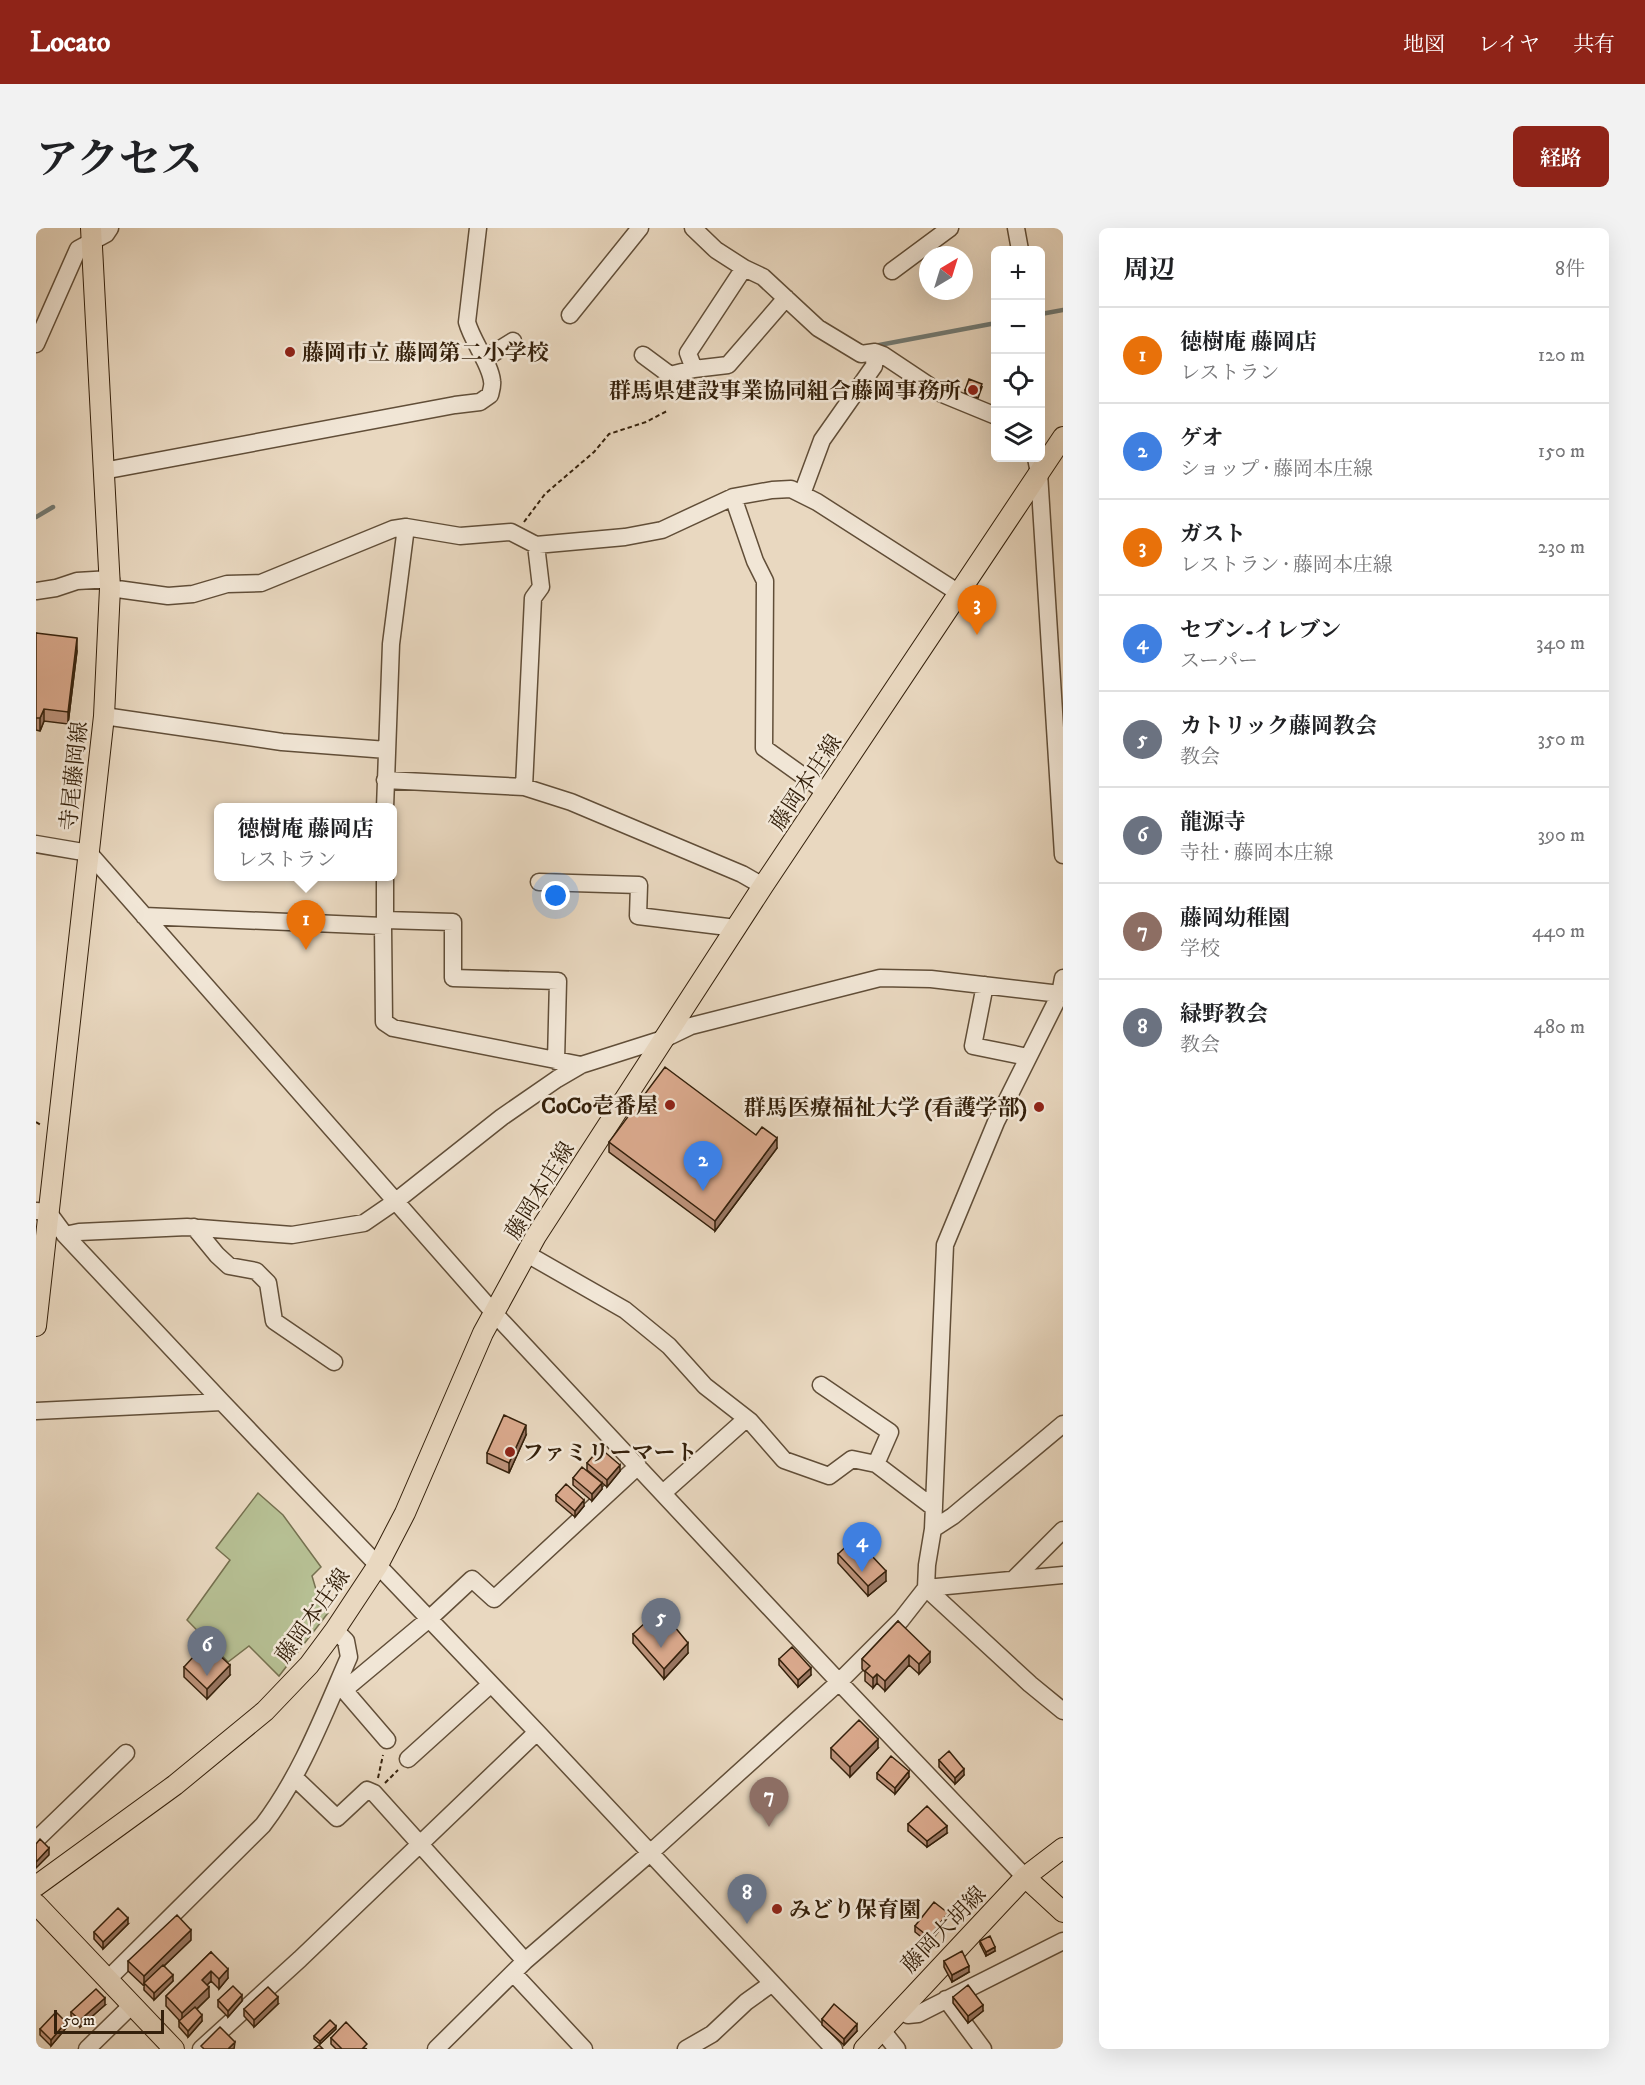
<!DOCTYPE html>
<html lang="ja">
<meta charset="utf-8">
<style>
:root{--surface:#fff;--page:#f2f2f2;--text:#202124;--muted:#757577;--line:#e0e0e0;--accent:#8f2418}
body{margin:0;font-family:"IM FELL DW Pica","Noto Serif JP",serif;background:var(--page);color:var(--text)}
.controls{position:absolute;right:18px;top:18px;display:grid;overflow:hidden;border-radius:9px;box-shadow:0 6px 24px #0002}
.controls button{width:54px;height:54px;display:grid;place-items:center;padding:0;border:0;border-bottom:2px solid var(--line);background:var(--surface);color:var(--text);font:30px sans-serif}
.compass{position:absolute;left:883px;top:18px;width:54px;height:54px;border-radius:50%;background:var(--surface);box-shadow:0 6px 24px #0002;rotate:38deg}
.scale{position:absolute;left:18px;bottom:15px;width:110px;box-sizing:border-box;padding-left:6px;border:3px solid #34200b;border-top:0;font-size:16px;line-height:21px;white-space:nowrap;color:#34200b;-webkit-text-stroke:4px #f1e6d6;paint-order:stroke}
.you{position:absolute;left:520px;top:668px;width:21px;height:21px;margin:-15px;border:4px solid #fff;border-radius:50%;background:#1a73e8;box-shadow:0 0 0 9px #1a73e833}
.badge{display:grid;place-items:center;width:39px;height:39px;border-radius:50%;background:var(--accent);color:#fff;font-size:20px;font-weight:700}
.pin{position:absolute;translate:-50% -50px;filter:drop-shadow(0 2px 3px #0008)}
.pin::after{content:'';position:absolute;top:32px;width:21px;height:18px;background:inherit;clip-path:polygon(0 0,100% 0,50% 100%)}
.popup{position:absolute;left:178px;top:575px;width:183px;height:78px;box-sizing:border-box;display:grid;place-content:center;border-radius:9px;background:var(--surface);filter:drop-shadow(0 2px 4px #0005);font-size:20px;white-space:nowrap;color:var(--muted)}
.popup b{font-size:22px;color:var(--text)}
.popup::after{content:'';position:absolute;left:50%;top:100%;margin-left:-12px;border:12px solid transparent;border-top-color:var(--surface)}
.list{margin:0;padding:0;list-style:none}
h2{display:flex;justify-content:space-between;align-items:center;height:78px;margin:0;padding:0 24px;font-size:26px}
h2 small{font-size:20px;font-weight:400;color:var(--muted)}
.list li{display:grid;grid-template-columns:39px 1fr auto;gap:18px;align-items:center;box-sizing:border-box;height:96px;padding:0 24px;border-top:2px solid var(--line)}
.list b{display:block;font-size:22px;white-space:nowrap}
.list p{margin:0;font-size:20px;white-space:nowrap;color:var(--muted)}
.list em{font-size:20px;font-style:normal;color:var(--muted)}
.icon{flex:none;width:33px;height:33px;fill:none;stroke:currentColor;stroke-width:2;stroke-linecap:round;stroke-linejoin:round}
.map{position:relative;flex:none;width:1027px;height:1821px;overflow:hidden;border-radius:9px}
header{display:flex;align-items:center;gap:36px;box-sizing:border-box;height:84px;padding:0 30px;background:var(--accent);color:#fff}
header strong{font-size:28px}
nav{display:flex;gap:33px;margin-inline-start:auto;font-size:21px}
.intro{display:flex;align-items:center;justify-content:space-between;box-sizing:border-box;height:144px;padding:0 36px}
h1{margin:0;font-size:42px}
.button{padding:15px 27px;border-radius:9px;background:var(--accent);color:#fff;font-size:21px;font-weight:700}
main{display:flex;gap:36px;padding:0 36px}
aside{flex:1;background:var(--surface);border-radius:9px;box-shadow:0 6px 24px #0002}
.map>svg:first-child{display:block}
</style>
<header>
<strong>Locato</strong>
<nav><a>地図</a><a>レイヤ</a><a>共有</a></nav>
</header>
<div class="intro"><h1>アクセス</h1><a class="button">経路</a></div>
<main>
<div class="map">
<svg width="1027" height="1821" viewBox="0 0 1027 1821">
<rect width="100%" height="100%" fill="#e9d8c0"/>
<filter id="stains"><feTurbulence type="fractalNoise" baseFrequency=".00333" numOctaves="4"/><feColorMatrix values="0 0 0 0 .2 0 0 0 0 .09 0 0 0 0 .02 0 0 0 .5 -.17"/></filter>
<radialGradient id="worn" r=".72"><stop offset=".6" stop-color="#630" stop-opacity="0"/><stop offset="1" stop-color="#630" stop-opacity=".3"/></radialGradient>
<path fill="#b6bf93" stroke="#75704f" stroke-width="1.5" d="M222,1265L247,1287L285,1339L276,1348L284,1375L292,1385L243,1448L213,1418L192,1434L151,1392L194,1332L180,1320Z"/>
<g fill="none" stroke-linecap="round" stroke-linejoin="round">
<path stroke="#727b75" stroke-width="4.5" d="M1005,86L1027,82
M838,118L960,95
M0,289L17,279"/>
<defs>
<path id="minor" d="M657,0L680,22L708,40L727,49L782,100L825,126L839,124L847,127L904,165L960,188
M980,0L984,22
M856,43L914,0
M534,87L604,0
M0,116L42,21L70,6L74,0
M607,127L634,147L658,141L692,137L750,70
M448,131L477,113
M658,141L652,125L708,40
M1000,230L1003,245L1027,627
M67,243L419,177L444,174L454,167C455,163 457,157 456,153C454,135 436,113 431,94L442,0
M766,266L786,212L838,138L839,124
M697,269L736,262L755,261L781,274L923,365
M74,360L132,368L157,366L191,356L225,355L357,301L370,299L424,308L475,304L500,317L589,309L626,302L697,269L719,333L729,353L728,520L791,565
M0,363L20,360L41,353L75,351
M68,488L246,514L351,522
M349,552L488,559L535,574L706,646L727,658
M488,559L497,370L505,359L500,317
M349,580L355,416L370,299
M0,616L53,625L458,1085L803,1454L989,1649
M349,648V692L347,698L348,794L357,800L545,837
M503,654L603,657L602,688L700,700
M108,688L347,698
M349,692L417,694V750L522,753L520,833
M949,757L937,818L992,829
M0,983L12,984L29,1007L186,1174L501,1504L798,1821
M158,999L181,1027L193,1038L220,1043L232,1055L238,1093L298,1134
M29,1007L43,1004L151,999L256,1007L328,995L360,973L466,889L521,851L545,837L630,810L655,798L844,750L895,751L1024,766
M491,1026L589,1082L633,1118L669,1158L714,1193L748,1232L793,1248L816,1231L840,1236L898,1280
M785,1157L854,1204L840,1236
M0,1183L186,1174
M627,1265L710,1191
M897,1301L917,1288L1027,1196
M979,1350L1027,1302
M890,1360L994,1456L1027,1483
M890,1360L1027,1347
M300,1459L308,1462L393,1391L436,1351L458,1371L602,1238
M308,1462L351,1512
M372,1531L455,1456
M258,1549L301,1590L331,1562L338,1565L489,1733
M0,1612L90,1525
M477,1745L548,1821
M72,1751L227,1597C265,1547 288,1486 313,1429L310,1413L299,1402
M910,1771L947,1821
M863,1782L872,1787L882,1786L1027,1713
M845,1801L861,1821
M51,1821L96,1777
M165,1821L264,1731L501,1504
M400,1821L489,1733L614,1625L803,1454L865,1392L890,1360L891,1337L897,1301L909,1017L960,894L1024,766L1027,750
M650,1821L676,1806L710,1774L735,1756"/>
<path id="major" d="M0,1098L68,488L74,360L55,0
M989,1649L1027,1684
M0,1658L139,1557L229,1483L273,1437L299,1402L342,1337L369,1285L447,1105L500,1008L727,658L1027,209
M0,1676L138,1821
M828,1821L989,1649L1027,1620"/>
</defs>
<use href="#minor" stroke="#614e38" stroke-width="19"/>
<use href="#major" stroke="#34200b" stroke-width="22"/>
<path stroke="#34200b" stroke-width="2" stroke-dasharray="4.5 3" stroke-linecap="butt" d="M488,294L509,266L558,224L573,206L610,194L631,183
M0,894L5,897
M342,1550L347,1527
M349,1555L362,1542"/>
<use href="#minor" stroke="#f1e6d6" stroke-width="16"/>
<use href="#major" stroke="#e9d8c0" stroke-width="20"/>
</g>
<path fill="#bc927a" stroke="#34200b" stroke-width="1.5" d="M946,159L942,170L929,165V162Z
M0,405L41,423L32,496L8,493L4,503L0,502Z
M720,907L741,920L679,1003L573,924V914Z
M490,1207L473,1245L451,1235V1225Z
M551,1235L584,1243L571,1259L551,1242Z
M537,1250L566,1261L556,1273L537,1257Z
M520,1267L548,1278L539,1289L520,1273Z
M802,1326L850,1353L832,1368L802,1335Z
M862,1393L894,1434L883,1446L873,1437L849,1463L841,1455L837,1460L829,1453V1444L826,1441V1431Z
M597,1406L652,1425L628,1451L597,1415Z
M743,1431L775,1447L762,1459L743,1437Z
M148,1439L194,1447L171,1471L148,1449Z
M795,1520H842L814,1549L795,1530Z
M903,1532L928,1547L919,1556L903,1539Z
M841,1545L873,1549L859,1566L841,1551Z
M872,1596L911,1605L891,1619L872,1603Z
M912,1692L893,1715L879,1704V1698Z
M92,1696L67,1721L58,1711V1704Z
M155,1712L128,1738L137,1753L118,1772L108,1762V1757V1758L92,1743V1733Z
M944,1713L959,1723L950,1728L944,1716Z
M175,1724L192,1750L183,1761L175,1753L171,1757L173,1769L161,1781L166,1793L152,1809L143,1799V1792L130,1778V1768Z
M908,1733L933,1744L916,1754L908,1739Z
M917,1769L947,1783L932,1795L917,1775Z
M182,1772L206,1773L192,1789L182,1779Z
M242,1776L218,1799L208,1788V1781Z
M69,1777L44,1799L35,1790V1784Z
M786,1791L821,1803L808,1817L786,1797Z
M30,1800L15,1818L4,1807V1801Z
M300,1801L284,1816L278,1811V1808Z
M295,1810L331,1821H300L295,1816Z"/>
<path fill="#997763" stroke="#34200b" stroke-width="1.5" d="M41,410V423L32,496V484Z
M8,481V493L4,503V490Z
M741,910V920L679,1003V993Z
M490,1197V1207L473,1245V1235Z
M584,1237V1243L571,1259V1252Z
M566,1255V1261L556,1273V1266Z
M548,1272V1278L539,1289V1283Z
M850,1343V1353L832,1368V1358Z
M652,1415V1425L628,1451V1441Z
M894,1424V1434L883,1446V1436Z
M873,1427V1437L849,1463V1453Z
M194,1437V1447L171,1471V1461Z
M775,1440V1447L762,1459V1452Z
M841,1446V1455L837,1460V1450Z
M842,1511V1520L814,1549V1539Z
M928,1541V1547L919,1556V1550Z
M873,1543V1549L859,1566V1560Z
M911,1598V1605L891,1619V1613Z
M13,1620V1627L0,1640V1634Z
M912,1685V1692L893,1715V1709Z
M92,1690V1696L67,1721V1714Z
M155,1702V1712L109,1756L108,1755V1758V1748Z
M959,1719V1723L950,1728V1724Z
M933,1738V1744L916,1754V1747Z
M192,1741V1750L183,1761V1751Z
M175,1743V1753L166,1762V1752Z
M137,1747V1753L118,1772V1765Z
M173,1759V1769L146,1795V1785Z
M206,1767V1773L192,1789V1783Z
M242,1769V1776L218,1799V1792Z
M69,1770V1777L44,1799V1792Z
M947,1777V1783L932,1795V1788Z
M166,1787V1793L152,1809V1803Z
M30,1794V1800L15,1818V1812Z
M821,1796V1803L808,1817V1811Z
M300,1798V1801L284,1816V1813Z
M199,1814L198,1821H192Z"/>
<path fill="#dbaa8e" stroke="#34200b" stroke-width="1.5" d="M933,151L946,156L942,166L929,162Z
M0,405L41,410L32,484L8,481L4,490H0Z
M629,839L720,907L726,899L741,910L679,993L573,914Z
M468,1187L490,1197L473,1235L451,1225Z
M564,1220L584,1237L571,1252L551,1235Z
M546,1239L566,1255L556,1266L537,1250Z
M530,1256L548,1272L539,1283L520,1267Z
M819,1310L850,1343L832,1358L802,1326Z
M624,1381L652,1415L628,1441L597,1406Z
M862,1393L894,1424L883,1436L873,1427L849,1453L841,1446L837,1450L829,1443L834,1438L826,1431Z
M170,1415L194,1437L171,1461L148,1439Z
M756,1419L775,1440L762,1452L743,1431Z
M823,1492L842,1511L814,1539L795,1520Z
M913,1523L928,1541L919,1550L903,1532Z
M855,1528L873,1543L859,1560L841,1545Z
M891,1578L911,1598L891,1613L872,1596Z
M4,1611L13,1620L0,1634V1616Z
M898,1674L912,1685L893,1709L879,1698Z
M82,1680L92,1690L67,1714L58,1704Z
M141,1687L155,1702L108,1748L92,1733Z
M954,1708L959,1719L950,1724L944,1713Z
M926,1723L933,1738L916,1747L908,1733Z
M175,1724L192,1741L183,1751L175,1743L166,1752L173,1759L146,1785L130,1768Z
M127,1737L137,1747L118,1765L108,1755Z
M932,1757L947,1777L932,1788L917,1769Z
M197,1758L206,1767L192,1783L182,1772Z
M232,1759L242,1769L218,1792L208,1781Z
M60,1761L69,1770L44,1792L35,1784Z
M798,1776L821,1796L808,1811L786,1791Z
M159,1779L166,1787L152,1803L143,1793Z
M20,1784L30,1794L15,1812L4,1801Z
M294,1792L300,1798L284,1813L278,1808Z
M310,1794L331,1816L326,1821H306L295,1810Z
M184,1799L199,1814L192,1821H168L165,1818Z
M283,1817L287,1821H278Z"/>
<g fill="#8f2418" stroke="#f1e6d6" stroke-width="2">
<circle cx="254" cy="124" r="6"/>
<circle cx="937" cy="162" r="6"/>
<circle cx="634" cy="877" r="6"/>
<circle cx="1003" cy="879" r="6"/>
<circle cx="474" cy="1224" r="6"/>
<circle cx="741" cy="1681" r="6"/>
</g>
<g text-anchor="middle" stroke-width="5" stroke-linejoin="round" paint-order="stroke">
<g font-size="22" font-weight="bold" fill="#34200b" stroke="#f1e6d6" text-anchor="start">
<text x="266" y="132">藤岡市立 藤岡第二小学校</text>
<text x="925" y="170" text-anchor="end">群馬県建設事業協同組合藤岡事務所</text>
<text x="622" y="885" text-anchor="end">CoCo壱番屋</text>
<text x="991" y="887" text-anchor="end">群馬医療福祉大学 (看護学部)</text>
<text x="486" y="1232">ファミリーマート</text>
<text x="753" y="1689">みどり保育園</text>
</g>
<g font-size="22" fill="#34200b" stroke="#f1e6d6">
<text transform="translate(37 548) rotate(-84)" y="8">寺尾藤岡線</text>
<text transform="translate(769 554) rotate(-56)" y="8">藤岡本庄線</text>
<text transform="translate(503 962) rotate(-58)" y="8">藤岡本庄線</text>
<text transform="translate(276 1387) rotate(-54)" y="8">藤岡本庄線</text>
<text transform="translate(907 1701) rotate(-46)" y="8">藤岡大胡線</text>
</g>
</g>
<rect width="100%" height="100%" filter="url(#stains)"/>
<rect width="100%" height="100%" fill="url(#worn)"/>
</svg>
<div class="controls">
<button>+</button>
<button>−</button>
<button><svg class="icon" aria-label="locate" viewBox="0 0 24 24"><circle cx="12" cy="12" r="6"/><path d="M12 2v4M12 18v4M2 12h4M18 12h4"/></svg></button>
<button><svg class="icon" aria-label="layers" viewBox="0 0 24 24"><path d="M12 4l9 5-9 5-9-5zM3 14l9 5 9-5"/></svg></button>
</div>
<svg class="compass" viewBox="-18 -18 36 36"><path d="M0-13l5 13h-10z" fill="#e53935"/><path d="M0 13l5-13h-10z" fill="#757577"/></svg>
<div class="scale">50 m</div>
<div class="you"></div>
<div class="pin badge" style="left:270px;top:722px;background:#e8710a">1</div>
<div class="popup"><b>徳樹庵 藤岡店</b>レストラン</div>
<div class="pin badge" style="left:667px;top:963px;background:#3f7fe0">2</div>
<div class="pin badge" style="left:941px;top:407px;background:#e8710a">3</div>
<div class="pin badge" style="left:826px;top:1344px;background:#3f7fe0">4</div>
<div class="pin badge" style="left:625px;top:1420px;background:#6b7280">5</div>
<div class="pin badge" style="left:171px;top:1448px;background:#6b7280">6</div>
<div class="pin badge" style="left:733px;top:1599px;background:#8d6e63">7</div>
<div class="pin badge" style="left:711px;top:1696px;background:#6b7280">8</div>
</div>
<aside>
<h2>周辺<small>8件</small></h2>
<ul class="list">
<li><span class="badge" style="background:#e8710a">1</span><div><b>徳樹庵 藤岡店</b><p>レストラン</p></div><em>120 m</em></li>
<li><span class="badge" style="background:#3f7fe0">2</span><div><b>ゲオ</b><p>ショップ · 藤岡本庄線</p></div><em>150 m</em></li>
<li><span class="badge" style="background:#e8710a">3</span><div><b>ガスト</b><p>レストラン · 藤岡本庄線</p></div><em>230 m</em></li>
<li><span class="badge" style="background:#3f7fe0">4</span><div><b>セブン-イレブン</b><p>スーパー</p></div><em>340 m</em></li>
<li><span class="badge" style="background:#6b7280">5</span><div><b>カトリック藤岡教会</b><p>教会</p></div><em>350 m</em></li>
<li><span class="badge" style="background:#6b7280">6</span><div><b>龍源寺</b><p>寺社 · 藤岡本庄線</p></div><em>390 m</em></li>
<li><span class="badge" style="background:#8d6e63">7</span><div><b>藤岡幼稚園</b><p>学校</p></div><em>440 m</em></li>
<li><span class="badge" style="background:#6b7280">8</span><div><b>緑野教会</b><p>教会</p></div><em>480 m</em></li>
</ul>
</aside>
</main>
